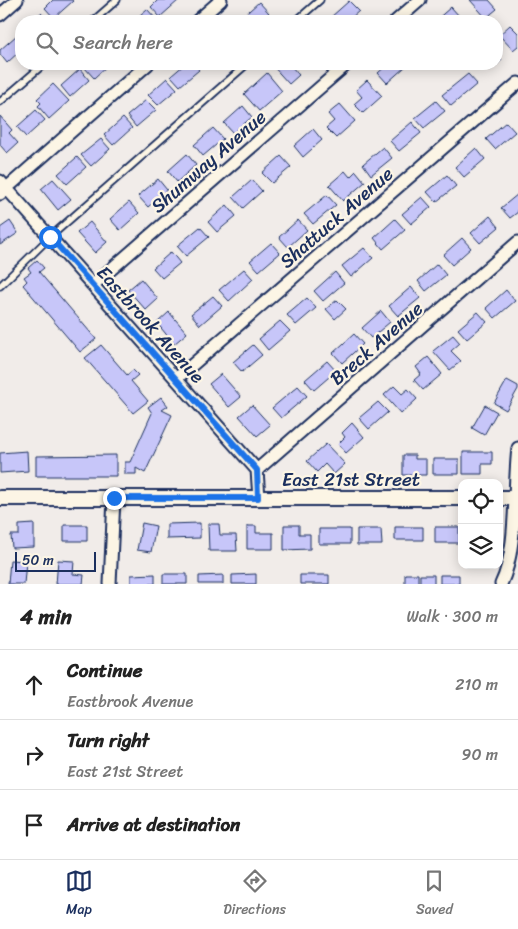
<!DOCTYPE html>
<meta charset="utf-8">
<style>
:root{--surface:#fff;--page:#f6f6f6;--text:#222;--muted:#767676;--line:#e0e0e0;--accent:#1b2f5e}
body{margin:0;font-family:Sriracha,sans-serif;background:var(--page);color:var(--text)}
.controls{position:absolute;right:15px;bottom:15px;display:grid;overflow:hidden;border-radius:10px;box-shadow:0 2px 12px #0003}
.controls button{width:45px;height:45px;display:grid;place-items:center;padding:0;border:0;border-bottom:1px solid var(--line);background:var(--surface);color:var(--text);font:25px sans-serif}
.scale{position:absolute;left:15px;bottom:12px;width:81px;box-sizing:border-box;padding-left:5px;border:2px solid #1b2f5e;border-top:0;font-size:14px;line-height:18px;white-space:nowrap;color:#1b2f5e;-webkit-text-stroke:4px #fcf5e5;paint-order:stroke}
.stop{position:absolute;width:15px;height:15px;margin:-11px;border:4px solid #1a73e8;border-radius:50%;background:#fff}
.stop.end{background:#1a73e8;border-color:#fff;box-shadow:0 1px 5px #0008}
.list{margin:0;padding:0;list-style:none}
h2{display:flex;justify-content:space-between;align-items:center;height:65px;margin:0;padding:0 20px;font-size:21px}
h2 small{font-size:16px;font-weight:400;color:var(--muted)}
.list li{display:grid;grid-template-columns:32px 1fr auto;gap:15px;align-items:center;box-sizing:border-box;height:70px;padding:0 20px;border-top:1px solid var(--line)}
.list b{display:block;font-size:19px;white-space:nowrap}
.list p{margin:0;font-size:16px;white-space:nowrap;color:var(--muted)}
.list em{font-size:16px;font-style:normal;color:var(--muted)}
.icon{flex:none;width:28px;height:28px;fill:none;stroke:currentColor;stroke-width:2;stroke-linecap:round;stroke-linejoin:round}
.map{position:relative;flex:none;width:518px;height:584px;overflow:hidden}
.search{position:absolute;background:var(--surface);box-shadow:0 2px 12px #0003;left:15px;right:15px;top:15px;height:55px;display:flex;align-items:center;gap:12px;box-sizing:border-box;padding:0 18px;border-radius:20px;color:var(--muted);font-size:19px}
.sheet{height:275px;background:var(--surface)}
nav{display:flex;justify-content:space-around;align-items:center;box-sizing:border-box;height:70px;border-top:1px solid var(--line);background:var(--surface);font-size:14px;color:var(--muted)}
nav a{display:grid;justify-items:center;gap:2px}
nav .on{color:var(--accent)}
.map>svg:first-child{display:block}
</style>
<div class="map">
<svg width="518" height="584" viewBox="0 0 518 584">
<rect width="100%" height="100%" fill="#f1ece9"/>
<filter id="ink" filterUnits="userSpaceOnUse"><feTurbulence type="fractalNoise" baseFrequency=".02" numOctaves="2"/><feDisplacementMap in="SourceGraphic" scale="10" xChannelSelector="R" yChannelSelector="G"/><feConvolveMatrix kernelMatrix="1 2 1 2 8 2 1 2 1" color-interpolation-filters="sRGB"/></filter>
<g filter="url(#ink)">
<path fill="#c7c6f9" stroke="#1b2f5e" d="M53,0H72L73,1L54,18L45,8Z
M158,0H179L160,17L151,7Z
M470,0H489L497,9L486,18Z
M349,1L359,11L351,18L354,21H334L331,17Z
M259,2L269,13L259,21H242L240,19Z
M451,7L460,17L455,21H435Z
M147,9L156,19L154,21H133Z
M41,13L48,21H31Z
M510,25L518,33V46L513,50L499,35Z
M17,35L21,40V50L7,63L0,54V50Z
M497,54L502,60L490,70L484,64H497Z
M88,64H109L94,78L84,67Z
M185,64H194L199,70L180,86L171,76Z
M271,64H292L290,65L299,75L289,84Z
M388,64H402L405,67L387,83L378,73Z
M80,69L89,80L70,97L61,86Z
M267,73L282,91L259,111L244,94Z
M468,74L477,84L451,106L442,95Z
M167,78L177,89L158,105L148,95Z
M367,80L382,96L363,113L354,104L362,97L356,90Z
M53,84L69,101L49,119L38,106L41,103L37,99Z
M146,100L156,110L136,127L127,116Z
M436,101L445,111L424,128L415,118Z
M340,104L355,121L336,138L326,128L334,121L328,114Z
M243,106L252,117L233,133L224,123Z
M36,110L45,120L26,137L17,127Z
M0,116L12,130L9,133L18,143L7,153L0,145Z
M123,118L132,128L113,145L104,135Z
M412,122L421,133L399,151L390,141Z
M506,122L515,132L495,149L486,139Z
M213,128L223,139L203,156L194,145Z
M313,129L322,140L303,157L294,146Z
M101,139L110,149L91,166L81,155Z
M383,147L392,158L371,175L363,164Z
M476,148L485,159L464,177L455,167Z
M187,154L196,165L177,182L168,171Z
M281,156L291,167L272,183L262,173Z
M77,157L86,167L67,184L58,174Z
M345,171L350,177L356,171L365,182L343,201L329,185Z
M447,175L456,186L436,202L427,192Z
M53,179L71,199L58,210L41,189Z
M158,179L167,190L148,207L138,196Z
M252,180L262,191L243,208L233,197Z
M518,194V212L510,218L501,208Z
M327,195L336,205L313,224L304,214Z
M422,197L431,207L411,224L402,214Z
M129,202L139,213L120,230L110,219Z
M227,205L236,216L217,232L208,222Z
M490,216L499,227L480,243L471,233Z
M395,219L405,230L383,249L374,238Z
M298,220L307,230L288,247L279,237Z
M10,221L18,233L0,245V228Z
M90,222L107,242L95,253L77,233Z
M200,227L209,237L186,256L177,246Z
M462,238L471,248L452,265L443,255Z
M271,243L280,253L259,271L250,261Z
M364,248L373,258L351,277L342,266Z
M171,252L180,263L162,278L153,268Z
M37,260L44,268L39,272L96,339L80,352L23,285L27,281L24,277L31,272L28,268Z
M437,264L446,275L426,291L418,281Z
M244,269L253,279L229,301L219,290Z
M335,272L344,283L323,301L314,291Z
M141,279L158,299L146,310L128,290Z
M411,287L420,298L398,316L389,306Z
M506,290L515,301L495,318L486,308Z
M213,296L222,306L200,325L191,314Z
M307,298L316,308L296,325L287,315Z
M337,300L346,309L335,319L326,309Z
M381,311L390,322L371,338L362,328Z
M169,312L187,333L174,344L157,323Z
M478,312L487,322L467,339L458,329Z
M280,321L290,331L268,350L259,339Z
M354,334L363,344L342,363L333,353Z
M453,335L460,343L451,351L461,361L450,370L433,351Z
M101,345L127,375L133,370L138,375L131,381L148,401L133,413L85,358Z
M253,345L262,355L242,372L233,362Z
M428,357L442,374L423,390L414,380L421,374L416,367Z
M327,361L336,371L314,390L305,380Z
M221,374L241,397L229,407L209,384Z
M507,380L518,386V389L506,410L494,403Z
M298,386L307,396L281,418L272,408Z
M394,386L402,394L408,389L417,399L401,414L384,395Z
M161,397L168,406L162,410L172,415L145,473L136,468V474H125V462H130L152,413L148,407Z
M378,402L388,412L369,429L359,418Z
M252,405L270,425L257,436L239,416Z
M485,405L497,412L484,435L472,428Z
M352,423L364,437L346,453L338,444L345,437L342,433Z
M326,444L345,464L334,474L325,464L317,472L307,461Z
M27,451L28,471L0,473V453Z
M463,452H492V464H482V474H463Z
M116,455V476H36V456Z
M403,455H415V459H426V475H403Z
M433,459H459V474H433Z
M142,523L156,526L151,552L137,550Z
M200,523V538L167,539V524Z
M34,524V547L12,548L11,535H19V525Z
M208,524H219L220,535H236L237,551H209Z
M64,525H87V541H64Z
M284,525H299V534H310V549L284,550Z
M247,526H256V533H273V549H247Z
M395,527H423V540H395Z
M435,527H459V543H435Z
M319,529H350V544H319Z
M357,529H381L382,545H357Z
M10,560L26,561L24,584H8Z
M58,560L74,561L73,574L84,575L83,584H56Z
M155,574V584H131V575Z
M163,574H187V584H163Z
M256,574V584H232V575Z
M405,574H418V584H405Z
M223,575V584H199V576Z
M300,575H329V584H300Z
M420,575H434V584H420Z
M440,575H459V584H440Z"/>
<g fill="none" stroke-linecap="round" stroke-linejoin="round">
<defs>
<path id="service" d="M93,21L117,0
M296,21L320,0
M0,102L44,64
M0,286L50,237L247,64"/>
<path id="minor" d="M0,15L17,0
M197,21L221,0
M396,21L420,0
M0,181L257,470L259,498
M0,194L148,64
M93,285L347,64
M176,379L518,83
M257,470L518,242
M110,584L114,498
M501,584C518,550 513,489 518,448"/>
<path id="tertiary" d="M0,498H462
M499,498H518"/>
</defs>
<use href="#service" stroke="#1b2f5e" stroke-width="9"/>
<use href="#minor" stroke="#1b2f5e" stroke-width="15"/>
<use href="#tertiary" stroke="#1b2f5e" stroke-width="18"/>
<use href="#service" stroke="#fcf5e5" stroke-width="5.5"/>
<use href="#minor" stroke="#fcf5e5" stroke-width="11"/>
<use href="#tertiary" stroke="#fcf5e5" stroke-width="14"/>
</g>
</g>
<g fill="none" stroke-linecap="round" stroke-linejoin="round" filter="url(#ink)">
<path stroke="#1a73e8" stroke-width="6" d="M50,237L257,470L258,498H114"/>
</g>
<g text-anchor="middle" stroke-width="4.5" stroke-linejoin="round" paint-order="stroke">
<g font-size="19" fill="#1b2f5e" stroke="#fcf5e5">
<text transform="translate(208 161) rotate(-41)" y="7">Shumway Avenue</text>
<text transform="translate(336 217) rotate(-41)" y="7">Shattuck Avenue</text>
<text transform="translate(151 324) rotate(48)" y="7">Eastbrook Avenue</text>
<text transform="translate(376 343) rotate(-41)" y="7">Breck Avenue</text>
<text x="351" y="486">East 21st Street</text>
</g>
</g>
</svg>
<div class="controls">
<button><svg class="icon" aria-label="locate" viewBox="0 0 24 24"><circle cx="12" cy="12" r="6"/><path d="M12 2v4M12 18v4M2 12h4M18 12h4"/></svg></button>
<button><svg class="icon" aria-label="layers" viewBox="0 0 24 24"><path d="M12 4l9 5-9 5-9-5zM3 14l9 5 9-5"/></svg></button>
</div>
<div class="scale">50 m</div>
<div class="stop" style="left:50px;top:237px"></div>
<div class="stop end" style="left:114px;top:498px"></div>
<div class="search"><svg class="icon" aria-label="search" viewBox="0 0 24 24"><circle cx="10" cy="10" r="6"/><path d="M15 15l6 6"/></svg>Search here</div>
</div>
<section class="sheet">
<h2>4 min<small>Walk · 300 m</small></h2>
<ul class="list">
<li><svg class="icon" aria-label="ahead" viewBox="0 0 24 24"><path d="M12 20V5M6 11l6-6 6 6"/></svg><div><b>Continue</b><p>Eastbrook Avenue</p></div><em>210 m</em></li>
<li><svg class="icon" aria-label="right" viewBox="0 0 24 24"><path d="M7 20v-9h11M14 6l5 5-5 5"/></svg><div><b>Turn right</b><p>East 21st Street</p></div><em>90 m</em></li>
<li><svg class="icon" aria-label="arrive" viewBox="0 0 24 24"><path d="M6 21V4h12l-3 4 3 4H6"/></svg><div><b>Arrive at destination</b></div></li>
</ul>
</section>
<nav>
<a class="on"><svg class="icon" aria-label="map" viewBox="0 0 24 24"><path d="M3 6l6-2 6 2 6-2v14l-6 2-6-2-6 2zM9 4v14M15 6v14"/></svg>Map</a>
<a><svg class="icon" aria-label="directions" viewBox="0 0 24 24"><path d="M12 3l9 9-9 9-9-9zM9 14v-3h6M13 9l2 2-2 2"/></svg>Directions</a>
<a><svg class="icon" aria-label="saved" viewBox="0 0 24 24"><path d="M7 4h10v16l-5-4-5 4z"/></svg>Saved</a>
</nav>
